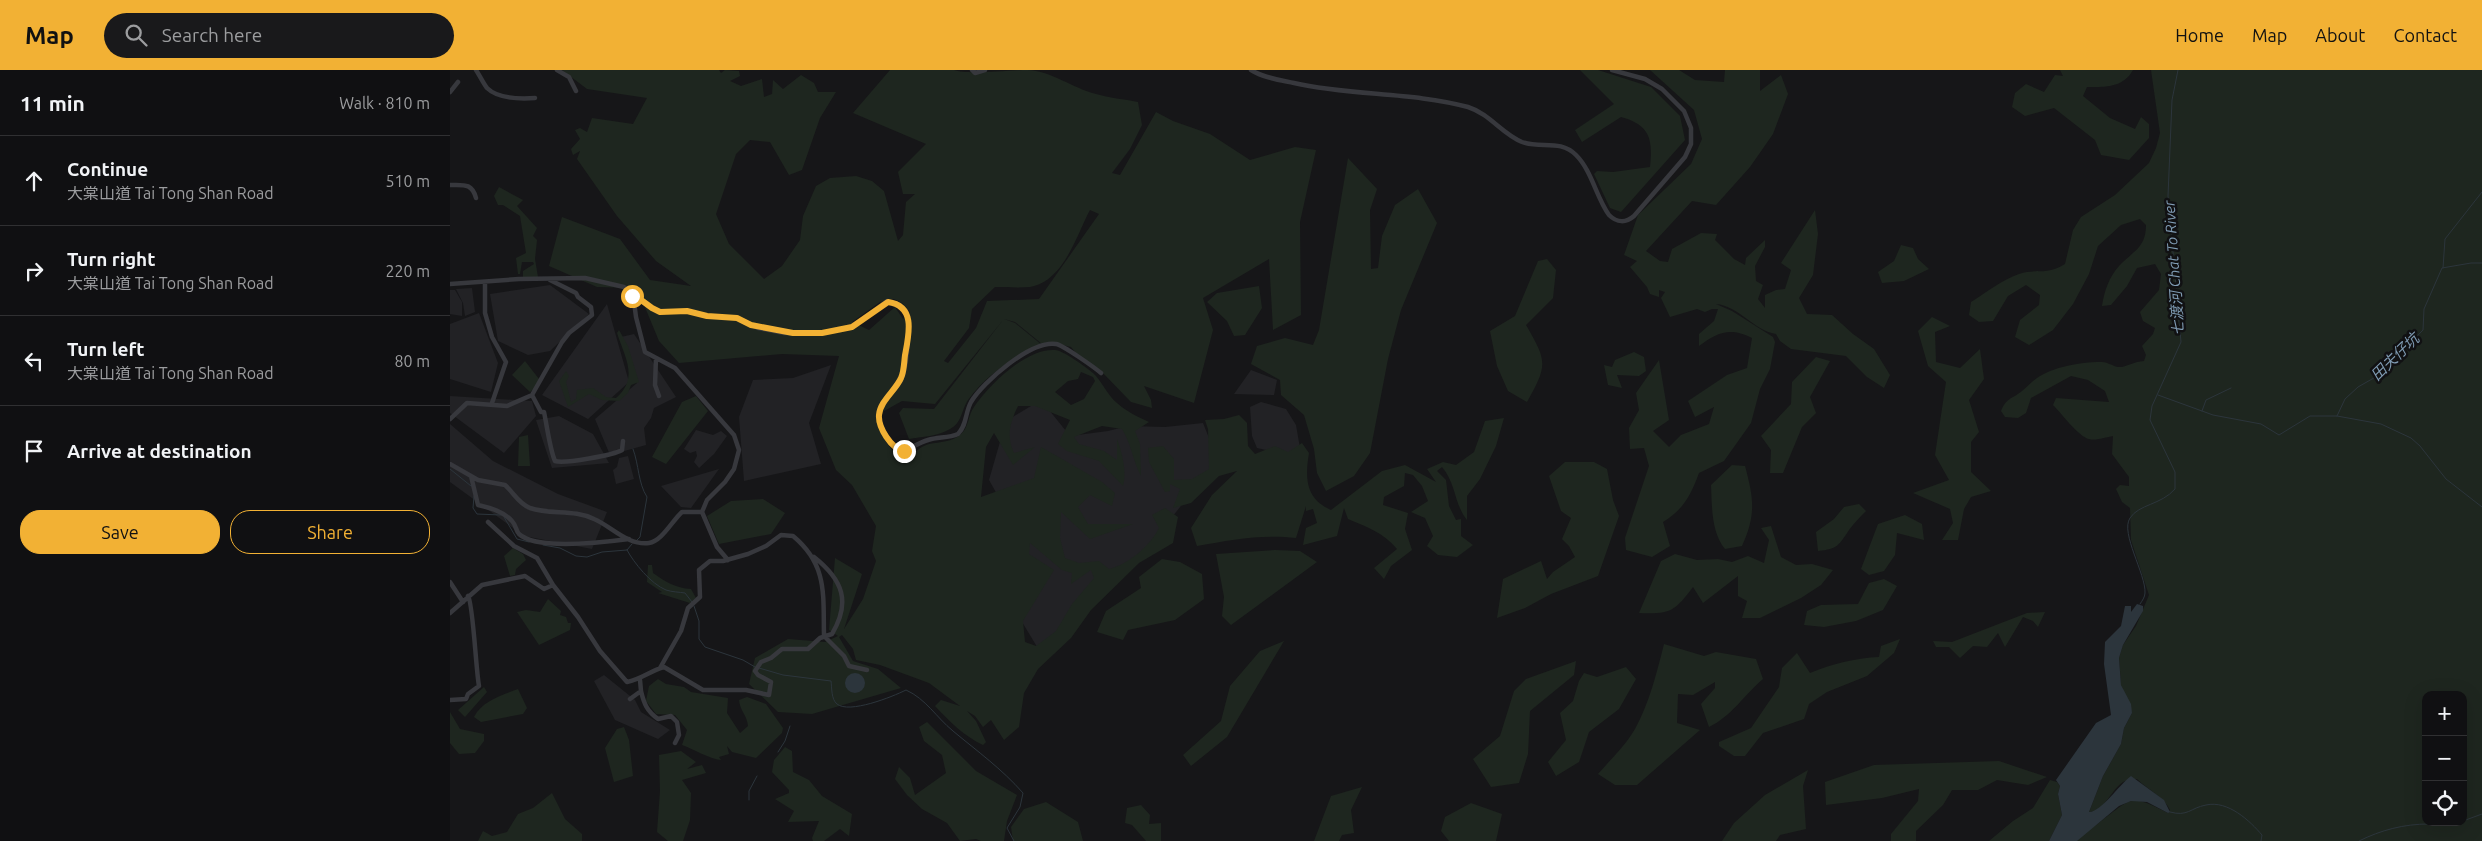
<!DOCTYPE html>
<meta charset="utf-8">
<style>
:root{--surface:#101012;--page:#19191b;--text:#f1f3f6;--muted:#9c9d9f;--line:#303032;--accent:#f2b134}
body{margin:0;font-family:Ubuntu,"Noto Sans TC",sans-serif;background:var(--page);color:var(--text)}
.controls{position:absolute;right:15px;bottom:15px;display:grid;overflow:hidden;border-radius:10px;box-shadow:0 5px 20px #0002}
.controls button{width:45px;height:45px;display:grid;place-items:center;padding:0;border:0;border-bottom:1px solid var(--line);background:var(--surface);color:var(--text);font:25px sans-serif}
.stop{position:absolute;width:15px;height:15px;margin:-11px;border:4px solid #f2b134;border-radius:50%;background:#fff}
.stop.end{background:#f2b134;border-color:#fff;box-shadow:0 1px 5px #0008}
.list{margin:0;padding:0;list-style:none}
h2{display:flex;justify-content:space-between;align-items:center;height:65px;margin:0;padding:0 20px;font-size:21px}
h2 small{font-size:16px;font-weight:400;color:var(--muted)}
.list li{display:grid;grid-template-columns:32px 1fr auto;gap:15px;align-items:center;box-sizing:border-box;height:90px;padding:0 20px;border-top:1px solid var(--line)}
.list b{display:block;font-size:19px;white-space:nowrap}
.list p{margin:0;font-size:16px;white-space:nowrap;color:var(--muted)}
.list em{font-size:16px;font-style:normal;color:var(--muted)}
.actions{display:flex;gap:10px;padding:15px 20px}
.actions a{flex:1;padding:11px 0;border:1px solid var(--accent);border-radius:20px;text-align:center;font-size:18px;color:var(--accent)}
.actions .main{background:var(--accent);color:#111}
.icon{flex:none;width:28px;height:28px;fill:none;stroke:currentColor;stroke-width:2;stroke-linecap:round;stroke-linejoin:round}
.map{position:relative;flex:none;width:2032px;height:771px;overflow:hidden}
header{display:flex;align-items:center;gap:30px;box-sizing:border-box;height:70px;padding:0 25px;background:var(--accent);color:#111}
header strong{font-size:24px}
nav{display:flex;gap:28px;margin-inline-start:auto;font-size:18px}
.search{width:350px;height:45px;background:var(--page);display:flex;align-items:center;gap:12px;box-sizing:border-box;padding:0 18px;border-radius:28px;color:var(--muted);font-size:19px}
main{display:flex}
aside{flex:1;background:var(--surface)}
.map>svg:first-child{display:block}
</style>
<header>
<strong>Map</strong>
<div class="search"><svg class="icon" aria-label="search" viewBox="0 0 24 24"><circle cx="10" cy="10" r="6"/><path d="M15 15l6 6"/></svg>Search here</div>
<nav><a>Home</a><a>Map</a><a>About</a><a>Contact</a></nav>
</header>
<main>
<aside>
<h2>11 min<small>Walk · 810 m</small></h2>
<ul class="list">
<li><svg class="icon" aria-label="ahead" viewBox="0 0 24 24"><path d="M12 20V5M6 11l6-6 6 6"/></svg><div><b>Continue</b><p>大棠山道 Tai Tong Shan Road</p></div><em>510 m</em></li>
<li><svg class="icon" aria-label="right" viewBox="0 0 24 24"><path d="M7 20v-9h11M14 6l5 5-5 5"/></svg><div><b>Turn right</b><p>大棠山道 Tai Tong Shan Road</p></div><em>220 m</em></li>
<li><svg class="icon" aria-label="left" viewBox="0 0 24 24"><path d="M17 20v-9H6M10 6l-5 5 5 5"/></svg><div><b>Turn left</b><p>大棠山道 Tai Tong Shan Road</p></div><em>80 m</em></li>
<li><svg class="icon" aria-label="arrive" viewBox="0 0 24 24"><path d="M6 21V4h12l-3 4 3 4H6"/></svg><div><b>Arrive at destination</b></div></li>
</ul>
<div class="actions"><a class="main">Save</a><a>Share</a></div>
</aside>
<div class="map">
<svg width="2032" height="771" viewBox="0 0 2032 771">
<rect width="100%" height="100%" fill="#161618"/>
<path fill="#222225" d="M100,215L139,244L100,281L78,285L48,271L40,224Z
M22,218L25,242L15,246L13,233L6,219Z
M0,220H5L12,232V246L0,244Z
M157,234L179,312L138,349L92,325Z
M29,243L48,293L41,322L0,309V254Z
M184,264L226,327L204,338L201,348L194,358L196,375L160,385L145,349L187,313L171,267Z
M381,295L359,353L371,394L294,411L289,347L303,310L343,308Z
M801,300L827,310L824,325L784,324Z
M0,326L82,331L86,346L54,383L0,343Z
M591,330L620,366L658,361L678,356L715,357L753,353L767,388L756,405L688,489L589,580L566,542L552,433L539,410L556,351Z
M811,332L836,339L846,355L850,378L839,385L807,378L802,366L800,337Z
M109,346L143,364L159,393L102,398L86,350Z
M0,354L43,391L108,424L157,442L142,479L74,466L0,412Z
M246,360L263,365L271,361L277,366L264,384L249,398L244,392L247,386L246,381L240,383L234,379Z
M178,386L184,409L166,414L163,400L167,397L169,388Z
M269,399L241,438L231,437L211,416Z
M154,605L185,630L191,642L220,660L208,669L165,650L144,611Z"/>
<path fill="#1e261f" fill-rule="evenodd" d="M112,0H269L271,3L275,0L289,1L290,6L280,11L291,16L312,9L314,27L322,24L323,10L333,19L351,5L364,13L368,22H386L370,48L352,100L339,105L320,72L300,70L286,84L266,144L279,174L314,209L332,196L350,170L353,146L366,116L380,108L406,106L422,111L434,121L448,171L453,165L456,132L465,124H453L448,102L476,74L403,43L440,0H504C517,5 559,0 577,0C602,1 622,18 646,24C659,28 674,29 688,32L692,55L680,79L662,103L670,105L706,42L723,51L760,64L800,90L845,77L866,80L850,152L851,245L823,260L819,189L753,228L763,260L744,333L694,316L701,330L702,338L681,332L650,300L631,289L621,277L599,272L592,274L565,252L554,249L565,253L592,275C563,288 537,304 518,330C511,341 512,353 500,359C489,366 471,367 459,369L449,343L453,338L484,339L553,250L485,334L452,331L427,345C427,359 441,390 459,385C466,382 471,376 479,374C490,372 502,372 511,364C519,357 518,345 524,337C539,315 576,278 605,280C613,280 637,298 643,303C652,311 657,325 667,333C676,341 688,347 699,352L685,361L690,374L691,406C683,391 681,373 672,359L652,356L624,367L629,374L654,381L667,390V369C672,383 677,401 673,416L649,391L617,381L608,374L620,350L585,336H568C560,353 556,366 564,383L585,377L563,395L544,363L536,377L531,427L584,408L591,377L652,412L665,423L662,436L640,425L628,437L638,454H683L640,469L611,442L610,468L615,488L629,493L649,491L659,499C679,494 700,476 709,458L702,445L715,438L728,447L723,473L689,493L641,540L621,568L588,599L574,623L569,657L554,670L541,650L533,657L525,646L517,641L526,651L536,672L533,675C514,666 500,652 485,636L491,630L510,636L479,613L430,595L406,590L403,579L392,565L389,567L403,591L428,599L451,618L362,644L328,642L299,614L305,588L338,569L375,572L388,566L379,560L385,488L412,504L394,559L413,529L426,491L422,481L426,456L402,415L386,400L369,358L389,286L332,284L229,293L209,271L187,218L147,217L99,196L112,147L170,169L200,210L241,216L206,191L167,146L127,89L130,81L123,85L121,79L130,69L125,60L130,58L137,62L142,48L183,54L197,28L137,19ZM640,140L649,144L589,229L537,231L526,258L498,293L494,291L519,258L522,239L545,217C556,217 569,218 580,217C614,211 626,166 640,140ZM444,229L452,233L460,242L453,249L445,237L419,260L402,252L430,232ZM631,302L643,307L645,311L634,329L621,335L605,322L618,311L628,309ZM580,473L612,500L622,503L621,514L641,500L644,508L622,534L606,561L586,576L575,572L573,551L604,500L579,484Z
M1130,0H1148L1201,17L1230,46L1235,70L1171,142L1160,138L1144,104L1147,101L1163,102L1200,97C1203,69 1200,55 1171,47L1132,72L1125,60L1164,34Z
M1200,0H1229L1245,10L1274,12L1275,0H1310V21L1331,5L1338,24L1323,64L1300,97L1266,135L1242,131L1196,181L1210,191L1218,192L1222,179L1251,163L1267,164L1265,170L1284,189L1295,195L1296,188L1315,170V177L1305,196L1306,211L1313,215L1308,229L1315,238V225L1326,220L1335,219L1341,200L1331,193L1365,140L1368,164L1363,205L1349,228L1357,244L1382,245L1403,264L1424,279L1440,305L1434,318L1417,307L1396,286L1341,279L1330,271L1326,264C1303,260 1289,236 1266,234L1282,241L1323,267L1325,272L1320,299L1310,319L1301,353L1274,391L1249,403C1241,425 1233,440 1213,452L1220,476L1202,487L1176,480L1175,468L1199,396L1194,378L1180,379L1179,358L1189,340L1186,323L1209,290L1219,350L1203,361L1219,377L1231,365L1259,354L1264,337L1245,347L1238,331L1277,305L1297,298L1302,268C1280,257 1268,262 1249,276V264L1264,251L1268,239H1262L1255,242L1247,239L1220,247L1211,228L1215,222L1209,220V227L1200,224L1197,217L1180,197L1187,191L1174,185L1188,145L1241,94L1252,69L1244,40Z
M1610,0H1683C1673,18 1655,17 1637,17L1633,26L1660,48L1685,59L1691,47L1699,54V68L1679,90L1651,85L1645,70L1604,38L1575,46L1562,37L1565,23L1576,14L1594,22L1605,5L1613,6Z
M1701,0H2032V771H1627C1633,762 1643,758 1651,751C1684,727 1679,724 1718,743L1720,740C1714,727 1697,719 1687,709C1683,710 1678,710 1675,711C1662,717 1654,743 1639,742L1653,706L1671,674L1674,658L1682,643L1671,615L1669,588L1673,575L1686,556L1699,525L1681,470L1680,438L1672,432L1666,419L1670,415L1679,416V407L1662,384L1663,366C1656,367 1646,371 1639,369C1629,367 1612,344 1603,335L1606,328L1659,332L1655,321L1638,310L1621,306L1581,328L1576,343L1568,348L1555,347L1551,341C1557,327 1561,330 1572,321C1577,317 1581,312 1587,308C1603,297 1630,292 1650,292C1658,291 1664,298 1672,297C1680,295 1684,292 1694,291L1696,285L1692,276L1703,264L1705,258L1693,251L1690,242L1709,220L1711,204L1705,194L1687,198L1677,216L1661,235L1652,236C1654,222 1659,207 1669,196C1683,181 1696,178 1696,155L1690,149L1671,155L1648,176L1639,204L1623,234L1603,260L1579,275L1565,267L1570,250L1589,235L1590,225L1576,215L1558,226L1543,251L1529,252L1519,245L1521,232C1537,222 1552,210 1569,204C1586,198 1596,206 1615,194L1623,160L1631,147L1665,125L1699,93L1706,78L1710,63ZM1976,625H2013V752H1976Z
M898,88L927,119L920,140L921,199L928,198L932,166L945,135L968,119L987,153L951,240L938,289L920,383L904,406L876,421L867,403L864,379L854,345L831,325L830,310L801,294L807,276L835,268L863,275L869,260Z
M49,117L73,130L67,136L87,158L83,166L87,170L85,189L88,207H73V201L84,194L83,192H72L70,204H68L66,188L76,183L70,146L53,135H48L44,126Z
M1451,175L1463,178L1468,189L1479,199L1454,211L1432,213L1428,202L1444,191Z
M1097,189L1106,200L1103,228L1076,255C1097,291 1098,295 1077,332L1058,321L1047,296L1040,261L1065,246L1088,191Z
M809,216L812,238L795,265L784,266L777,251L757,232L767,223Z
M1482,247L1500,256L1485,262L1486,292L1510,298L1530,279L1534,309L1519,330L1529,362L1521,372V402L1541,421L1521,427L1514,439L1508,470H1492L1503,453L1500,439L1463,423L1499,410L1485,385L1496,312L1478,296L1468,261Z
M169,260L178,276L189,312L181,315L178,323L169,331L152,330L139,324L118,337L109,311L116,301L119,306L116,312L121,332L126,329L127,320L143,318L156,327L166,328C189,308 175,288 167,263Z
M1184,282L1194,287L1196,301L1189,306L1167,305L1172,318L1158,315L1154,295L1162,297L1165,290Z
M1366,287L1380,291L1360,327L1366,343L1352,357L1333,403H1320L1321,380L1311,366L1341,334L1342,312Z
M75,291L89,309L86,317L80,322L62,305Z
M246,326L258,341L216,394L202,387L232,332Z
M789,345L797,353L798,376L805,384L825,376L838,382L852,373L859,383C855,407 855,429 881,440L932,401L955,395L986,412L977,399L993,392L1006,395L1024,382L1035,351L1054,348L1046,376L1030,409L1017,426V450C1004,434 1006,413 992,397L987,401L996,410L999,436L1006,450L1011,449V466L1023,475L1007,487L988,485L977,476L983,466L975,448L961,442L978,431L972,416L963,405L955,403L954,416L934,427L933,435L958,443L955,459L962,480L941,496L934,509L924,498L947,479C934,463 917,457 898,449L894,438L887,466L853,475L856,458L867,453L863,439L856,441V436L846,468C811,464 781,470 747,476L741,458L762,425L787,401L769,406L741,433L723,438L730,419L720,414V421L715,422L699,392L698,378L713,376L724,389V410L742,409L759,399L758,359L755,350L774,349Z
M78,365L80,396H68L69,367Z
M1115,392H1144L1157,399L1163,430L1169,446L1148,506L1101,524L1075,538L1047,548L1053,509L1091,491L1097,509L1103,502L1125,487L1119,476L1112,469L1121,448L1111,441L1099,406Z
M1282,395L1295,396C1304,429 1306,445 1292,476L1275,479C1261,462 1262,436 1261,415Z
M313,429L335,443L321,464L269,474L257,446L281,431Z
M1409,434L1416,441C1410,447 1404,453 1399,460C1389,475 1388,479 1368,481L1366,462L1384,449L1394,437Z
M1455,445L1472,454L1474,470L1447,463L1445,485L1434,501L1419,505L1411,499L1428,454Z
M1321,456L1331,487L1346,495L1362,494L1383,500L1371,515L1351,528L1310,548H1292L1297,531L1288,526V506L1253,533L1243,517C1224,542 1221,544 1189,543L1211,491L1225,484L1247,490L1268,489L1282,492L1298,486L1314,493L1319,470L1311,458Z
M63,478L73,484L76,490L66,499L65,505L60,506L54,486Z
M825,480L850,481L867,492L781,555L772,546L774,527L766,484Z
M712,489L730,492L752,504L754,529L725,550L678,560L673,570L647,562L656,541L691,518L689,507Z
M198,495H202L203,503C216,512 225,518 241,519L246,528L240,533L208,523L212,522L197,512Z
M1434,509L1447,516L1433,540L1406,551L1374,557L1354,555L1357,541L1371,535L1408,534L1419,513Z
M98,529L111,541L110,545L116,547L118,553H121L120,560L89,575L67,542L76,540L90,542Z
M1595,542L1588,557L1583,551L1573,547L1555,577L1548,563L1537,577L1523,576L1510,588L1499,577H1486L1483,571L1502,572L1577,543Z
M1450,569L1444,583L1417,606L1377,622L1359,634L1354,649L1313,663L1295,686H1284L1269,676V672L1301,658L1329,617L1332,598L1347,583L1360,603C1382,594 1405,588 1429,587L1431,576Z
M834,571L777,667L741,696L733,685L771,651L780,616L810,581Z
M1214,574L1254,586L1266,582L1306,589L1313,609C1294,625 1282,646 1259,657L1251,634L1265,618V612L1243,625L1228,624L1227,653L1250,660L1187,715H1165L1148,704C1161,689 1175,676 1185,659C1199,634 1207,602 1214,574Z
M1126,591L1124,605L1080,641L1078,684L1069,713L1041,717L1023,689L1050,666L1064,621L1076,609Z
M1176,597L1186,609L1169,639L1139,662L1129,692L1106,706L1098,692L1116,670L1110,643L1123,631L1129,611L1134,603L1147,607Z
M208,609L216,614L234,617L241,622L278,628L277,643L290,663L298,656C297,645 290,641 289,630L297,627L316,634L333,658L332,663L306,688L282,682L277,676L279,684L269,687L271,690C259,689 244,679 232,675L237,660L225,645L206,644L196,631L199,616Z
M34,617L37,622L15,647L8,640Z
M68,619L77,638L73,644L31,652L24,647C32,631 52,625 68,619Z
M0,642L10,659L34,664V671L25,683L9,684L0,673Z
M477,652L526,701L567,725L557,751L554,771H531L526,769L510,771L497,753L472,739L457,725L445,709L449,697L460,708L465,725L496,703L492,685L474,671L469,657Z
M174,657L179,670L183,706L164,712L155,678L167,659Z
M335,677L342,681L343,702L359,710L372,726L402,744L399,766L390,759L374,771H363L362,768L369,751L338,752L344,741L325,729L339,723V720L322,702L324,690Z
M231,681L246,692L237,699L252,695L256,703L232,710L241,723L240,750L233,771H218L207,762L210,721L209,685Z
M1549,691L1597,707L1578,715L1547,710L1528,720H1502L1493,735L1466,761V771H1441V764L1468,731L1469,719L1432,728L1376,735L1375,712L1424,695Z
M1358,700L1353,716L1356,759L1330,765L1326,771H1272L1284,753L1315,725Z
M1600,710L1607,712L1610,716L1608,724L1612,745L1599,771H1539L1563,751L1583,738Z
M912,717L901,740L904,763L892,765L889,771H864L881,726Z
M102,723L115,749L132,764V771H28L33,761L42,766L57,762L68,744L83,738Z
M596,732L628,752L633,771H563L561,757L574,739Z
M1021,733L1052,744L1046,771H999L991,761L995,747Z
M691,735L700,745L699,754L711,753V771H696L682,755L675,753L677,738Z"/>
<path fill="#2c353c" d="M1687,534L1693,536V541L1673,575L1669,588L1671,615L1681,634L1682,643L1674,658L1671,674L1653,706L1639,742C1650,743 1670,714 1681,706L1714,730L1720,742L1718,743L1697,732L1681,731L1669,736L1627,771H1599L1612,745L1608,724L1610,716L1606,710L1646,653L1661,645L1654,594L1655,572L1671,556L1675,536H1681V542Z
M395 613a10 10 0 1 1 20 0a10 10 0 1 1-20 0Z"/>
<g fill="none" stroke-linecap="round" stroke-linejoin="round">
<path stroke="#2c353c" stroke-width="1" d="M1993,198L1995,169L2032,122
M1708,325L1763,345L1811,354L1829,365L1860,346H1887L1931,354L1961,368L1970,376L1996,409L2032,437
M1752,341L1756,330L1781,318
M1887,346L1895,329L1908,317L1929,305L1973,260L1974,239L1992,198L2021,193H2032
M183,379C189,395 188,413 197,427L190,467L187,470
M0,399L21,416
M24,426L23,438L27,444L51,445
M54,447L67,469L79,472
M93,475L110,478L126,486L137,487L152,482L177,480L182,474
M177,480C184,493 201,514 216,520C222,522 229,522 235,523L242,532
M1690,534C1692,531 1695,527 1695,523C1696,504 1670,463 1680,448C1689,434 1711,435 1725,419V402L1700,350L1702,336L1731,272L1718,126L1722,30L1728,0
M244,536L249,551V569L255,577L293,590L305,597
M309,598L333,605L381,611C382,618 381,629 387,634C399,644 442,627 456,620C476,629 486,647 503,661C527,681 552,699 573,723L570,737L557,758L564,771
M328,682L335,671L340,656
M299,730V721L307,706
M1720,742C1738,747 1740,738 1756,735C1778,730 1800,751 1812,765L1811,771
M2013,751L2032,744
M1909,771C1931,760 1954,754 1979,754C1990,754 1997,757 2009,752"/>
<path stroke="#37383d" stroke-width="4.5" d="M26,0C30,6 33,13 37,18C48,29 70,29 85,28
M107,0L119,7L126,21
M522,0L525,3L535,0
M801,0C814,8 830,10 844,13C901,26 962,22 1018,37C1040,44 1052,64 1072,72C1091,79 1110,69 1126,85C1142,101 1146,127 1159,145C1167,153 1176,153 1184,146L1235,87L1241,74V58L1234,41L1212,19L1195,9L1162,0
M0,22L8,12
M0,115C14,115 22,113 26,128
M35,212V243L42,267L56,292L42,333
M0,214L69,209L135,208L174,217L202,238L211,242L237,241L257,246L287,248L308,258L334,263H372L402,257L437,231L450,235L456,241C461,254 457,298 451,310C445,320 433,330 429,342C427,349 431,357 435,364C451,392 456,377 478,370C488,367 499,368 508,364C517,355 515,343 521,332C533,312 581,270 606,274C613,275 645,298 651,303
M183,224L186,247L195,282L225,298L284,365L289,380L284,399L275,412L257,430L252,442L267,477L278,490
M313,257L334,261
M206,288L205,315L209,326
M82,325L91,342H94C97,356 100,380 105,391C114,394 164,385 172,380L173,371
M0,349L17,333L57,336L82,325L112,272L119,263L142,245L141,237L128,227L126,223L100,210
M0,394L28,410L55,415C64,423 68,433 80,438C101,445 124,439 144,449C161,456 178,476 199,473C212,471 222,451 232,442H252
M21,406L28,435C40,438 53,441 62,451C66,455 66,461 69,464C87,481 156,472 179,469
M38,452L64,476L87,488L103,515L128,547L150,581L177,612C192,609 200,601 214,597L253,620H296L319,625L321,612L308,605L305,601L311,592L321,588L332,579H358L370,568L382,564C401,532 393,510 364,487
M0,512L13,532
M0,543L32,515L75,506L94,519L103,515
M210,598L231,561L238,538L250,527L249,500L260,491H273L298,484L316,476L331,465L343,466C378,495 373,525 374,566L394,586L399,596L417,600
M191,621C194,634 197,641 208,649L221,646L227,652L229,665L225,673
M180,629L191,621L190,610
M0,630L16,629L18,624L29,616C26,601 23,532 18,526"/>
</g>
<g fill="none" stroke-linecap="round" stroke-linejoin="round">
<path stroke="#f2b134" stroke-width="6" d="M182,226L183,224L202,238L210,242L237,241L257,246L287,248L301,255L343,263H372L402,257L438,232C466,236 459,264 455,285C454,293 454,302 451,308C446,320 430,331 429,345C428,357 441,379 454,381"/>
</g>
<g text-anchor="middle" stroke-width="5" stroke-linejoin="round" paint-order="stroke">
<g font-size="15" font-style="italic" fill="#7f9bb3" stroke="#111113">
<text transform="translate(1724 198) rotate(-94)" y="5">七渡河 Chat To River</text>
<text transform="translate(1945 287) rotate(-44)" y="5">田夫仔坑</text>
</g>
</g>
</svg>
<div class="controls">
<button>+</button>
<button>−</button>
<button><svg class="icon" aria-label="locate" viewBox="0 0 24 24"><circle cx="12" cy="12" r="6"/><path d="M12 2v4M12 18v4M2 12h4M18 12h4"/></svg></button>
</div>
<div class="stop" style="left:182px;top:226px"></div>
<div class="stop end" style="left:454px;top:381px"></div>
</div>
</main>
